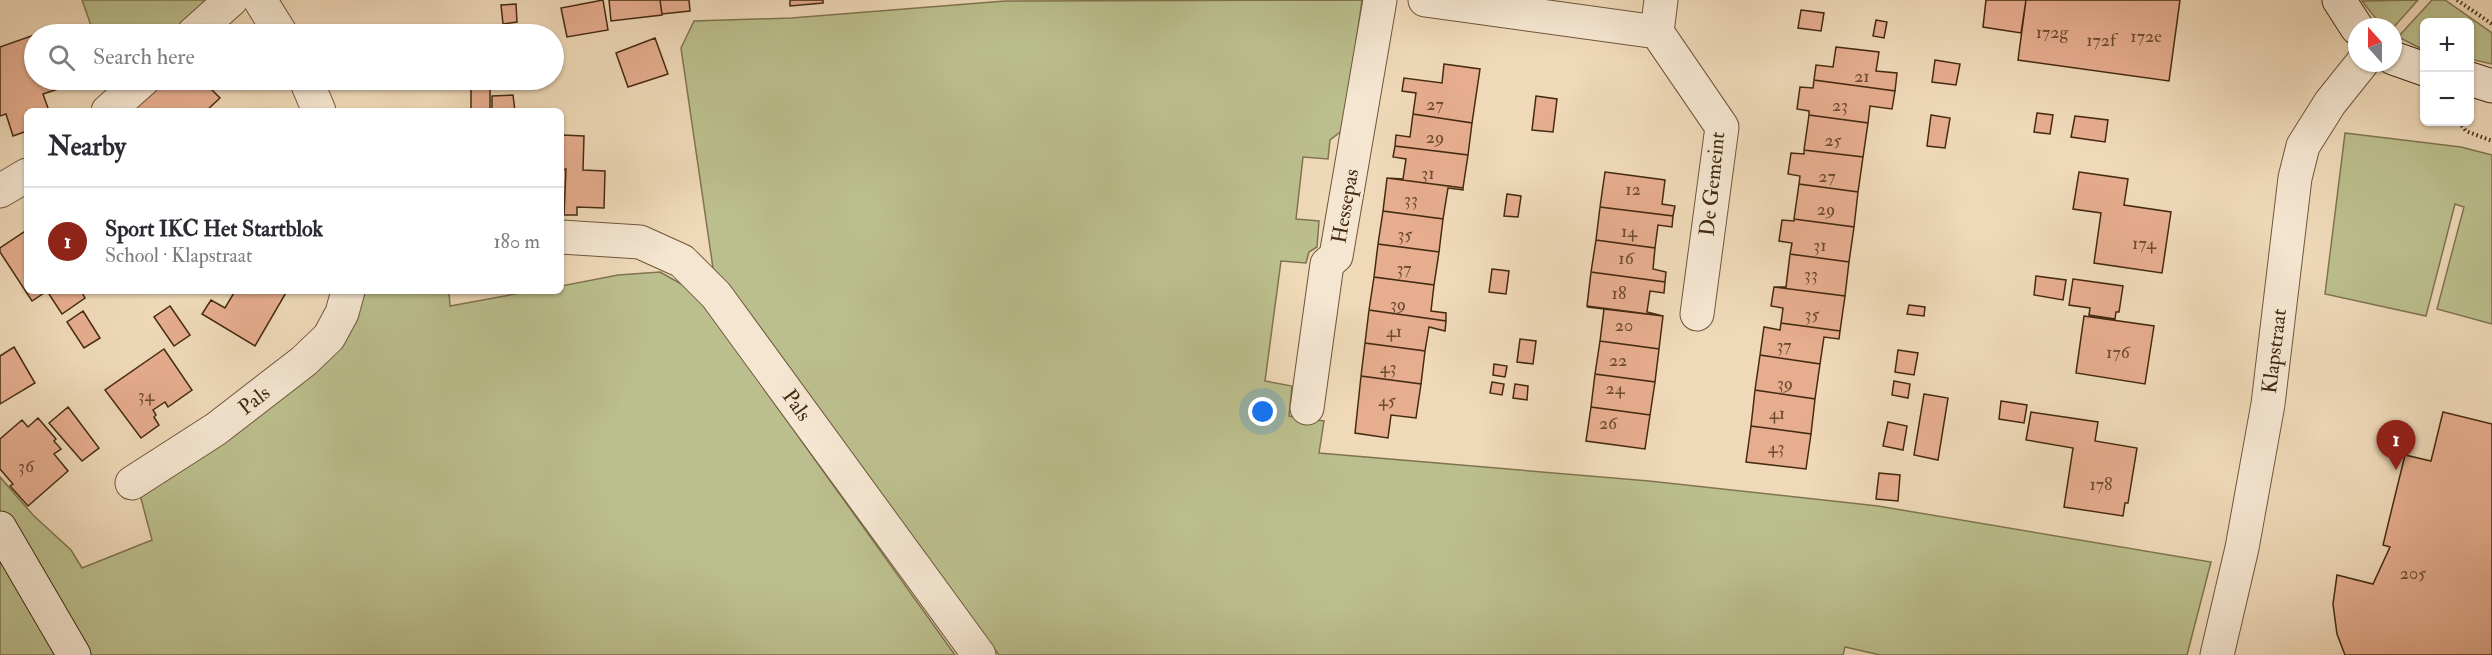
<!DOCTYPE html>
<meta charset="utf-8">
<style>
:root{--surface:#fff;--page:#f2f2f3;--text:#2b2b33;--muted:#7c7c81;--line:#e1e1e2;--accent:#8f2418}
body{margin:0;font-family:"IM FELL Double Pica",serif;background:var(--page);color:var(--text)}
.controls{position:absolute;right:18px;top:18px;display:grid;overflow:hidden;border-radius:9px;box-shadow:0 2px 4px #0004}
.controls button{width:54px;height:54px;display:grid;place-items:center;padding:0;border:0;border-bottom:2px solid var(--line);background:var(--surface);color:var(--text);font:30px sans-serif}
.compass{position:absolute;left:2348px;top:18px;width:54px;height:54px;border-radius:50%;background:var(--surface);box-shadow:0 2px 4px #0004;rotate:339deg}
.you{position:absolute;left:1263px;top:412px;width:21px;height:21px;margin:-15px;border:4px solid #fff;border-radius:50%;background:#1a73e8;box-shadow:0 0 0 9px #1a73e833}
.badge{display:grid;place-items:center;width:39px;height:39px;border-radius:50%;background:var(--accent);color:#fff;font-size:20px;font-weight:700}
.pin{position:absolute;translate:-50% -50px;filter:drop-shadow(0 2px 3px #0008)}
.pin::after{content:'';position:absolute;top:32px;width:21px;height:18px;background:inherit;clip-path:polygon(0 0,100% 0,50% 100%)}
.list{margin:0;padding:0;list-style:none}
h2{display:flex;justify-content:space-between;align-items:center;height:78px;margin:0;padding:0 24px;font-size:26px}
h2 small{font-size:20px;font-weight:400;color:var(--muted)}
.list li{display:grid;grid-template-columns:39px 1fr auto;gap:18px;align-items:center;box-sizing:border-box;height:108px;padding:0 24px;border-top:2px solid var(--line)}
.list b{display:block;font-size:22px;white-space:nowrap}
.list p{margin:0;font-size:20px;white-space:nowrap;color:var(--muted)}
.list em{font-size:20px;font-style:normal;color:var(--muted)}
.icon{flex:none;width:33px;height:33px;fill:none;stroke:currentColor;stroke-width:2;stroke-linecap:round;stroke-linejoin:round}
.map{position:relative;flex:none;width:2492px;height:655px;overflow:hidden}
.search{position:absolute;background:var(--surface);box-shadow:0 2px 4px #0004;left:24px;top:24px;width:540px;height:66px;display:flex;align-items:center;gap:15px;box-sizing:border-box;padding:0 21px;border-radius:33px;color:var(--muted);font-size:22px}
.panel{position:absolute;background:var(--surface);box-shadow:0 2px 4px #0004;left:24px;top:108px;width:540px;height:186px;border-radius:9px}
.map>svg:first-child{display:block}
</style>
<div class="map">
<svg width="2492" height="655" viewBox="0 0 2492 655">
<rect width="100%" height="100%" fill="#efd9b8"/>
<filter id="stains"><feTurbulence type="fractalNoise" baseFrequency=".00333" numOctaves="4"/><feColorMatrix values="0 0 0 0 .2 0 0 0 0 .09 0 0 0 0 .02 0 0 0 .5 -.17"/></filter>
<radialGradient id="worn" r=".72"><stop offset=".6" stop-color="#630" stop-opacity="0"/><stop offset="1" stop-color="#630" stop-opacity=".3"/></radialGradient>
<path fill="#bbbf8d" stroke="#80744f" stroke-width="1.5" d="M82,0H210L173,34H94Z
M1362,0L1344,129L1330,140L1328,159L1303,157L1296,219L1319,221L1317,247L1309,252L1306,263L1281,261L1265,381L1292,386L1289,416L1324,421L1319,453L1649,481L1878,506L2211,562L2187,655H1880L1845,647L1843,655H999L714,275L681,48L694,21L791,18L1005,1Z
M2418,0L2393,28C2379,26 2371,12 2362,1Z
M2432,0H2445L2492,33V64L2470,59V22H2424V50L2398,37Z
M2345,133L2461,147L2492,155V324L2437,309L2464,207L2455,204L2426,316L2325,294Z
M660,272L685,286L702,302L955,655H86L0,514V477L33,515L71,550L82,568L152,540L139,491L358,291H449L450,306L531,291H561V286L618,275Z
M0,558L57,655H0Z"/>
<path fill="#e6ad8f" stroke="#442a11" stroke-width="1.5" d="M603,0L608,30L567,37L561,8Z
M609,0H660L662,15L611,21Z
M660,0H689L690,11L662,14Z
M790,0H823V3L790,6Z
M1986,0H2026L2021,33L1983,27Z
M2026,0H2180L2169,81L2018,60Z
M516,4L517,22L503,24L501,5Z
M1801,10L1824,13L1821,31L1798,28Z
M1876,20L1887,22L1884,38L1873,36Z
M64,26L67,34H37Z
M34,35V80L82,81L43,94L49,111H27V131L13,136L6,114L0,116V47Z
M655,38L668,74L628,87L616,53Z
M1836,47L1879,52L1876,71L1897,73L1895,91L1814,80L1816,65L1833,67Z
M1935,60L1960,64L1956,85L1932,82Z
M1444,64L1480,69L1472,123L1413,114L1416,93L1402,91L1404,78L1442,83Z
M166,80H202L220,98L206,111H132Z
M471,80H490V110H471Z
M521,80H536V86L521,85Z
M1814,80L1895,91L1892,109L1870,106L1868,123L1809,115V111L1797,109L1800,87L1813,88Z
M513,95L515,111H492V96Z
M1536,96L1557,99L1553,132L1532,130Z
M2037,113L2053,115L2050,134L2034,132Z
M1413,114L1472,123L1468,155L1395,146L1396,135L1410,137Z
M1809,115L1868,123L1863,157L1804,150Z
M1931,115L1950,118L1945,148L1927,146Z
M2075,116L2108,120L2105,142L2071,137Z
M561,135L563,170L566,169L564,215H561Z
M562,135L584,136L583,170L605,171L604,208L577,207V215H564L566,169L563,170Z
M1395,146L1468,155L1463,188L1387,178L1403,179L1406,159L1393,157Z
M1804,150L1863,157L1858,192L1799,184L1800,176L1788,174L1791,153L1804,154Z
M1605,172L1665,180L1662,204L1675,206L1673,216L1600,207Z
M2079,172L2128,179L2124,205L2171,212L2162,273L2094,263L2101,213L2073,209Z
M1387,178L1463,188V190L1448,188L1443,219L1383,211Z
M1799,184L1858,192L1854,227L1794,219Z
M1507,194L1521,196L1518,217L1504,216Z
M1600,207L1673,216L1672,227L1658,225L1655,248L1596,240Z
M1383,211L1443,219L1439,252L1378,244Z
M1794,219L1854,227L1849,262L1790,254L1792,243L1779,241L1782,220L1794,221Z
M27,230V291H47L32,301L0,252V248Z
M1596,240L1655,248L1653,269L1666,272L1665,282L1591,272Z
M1378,244L1439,252L1434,285L1374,277Z
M1790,254L1849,262L1845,296L1774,287H1786Z
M1492,269L1509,271L1506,294L1489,292Z
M1591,272L1665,282L1664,293L1650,291L1647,312L1663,316L1587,306Z
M2036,276L2066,280L2063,300L2034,295Z
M1374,277L1434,285L1431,311L1446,313V321L1369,310Z
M2073,279L2123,286L2119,312H2116L2115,319L2089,315L2090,308L2069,305Z
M1774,287L1845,296L1840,331L1781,323L1783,308L1771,306Z
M47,291H81L85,298L62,314Z
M235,291H287L255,346L202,314L211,300L225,308Z
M1909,305L1925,307L1924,316L1907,314Z
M170,306L190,335L174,346L154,317Z
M1587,307L1663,316L1659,349L1600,341L1604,309Z
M1369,310L1446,321L1445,331L1429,327L1425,351L1365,343Z
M83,311L100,338L84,348L67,322Z
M2084,316L2154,326L2145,384L2076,373Z
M1781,323L1840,331L1839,339L1824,337L1820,364L1760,355L1764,327L1780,330Z
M1520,339L1536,341L1533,364L1517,362Z
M1600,341L1659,349L1655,382L1595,374Z
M1365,343L1425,351L1421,384L1361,376Z
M14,347L35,383L0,404V356Z
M164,349L192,390L168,407L165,402L153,410L156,415L154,417L159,425L141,438L105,390Z
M1898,350L1918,353L1914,375L1895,372Z
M1760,355L1820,364L1815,399L1755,390Z
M1494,364L1507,366L1505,377L1493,375Z
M1595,374L1655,382L1650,415L1591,407Z
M1361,376L1421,384L1416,418L1391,415L1388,438L1355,433Z
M1894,381L1910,384L1908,398L1892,395Z
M1492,382L1504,384L1502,395L1490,393Z
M1515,384L1528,386L1527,400L1513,398Z
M1755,390L1815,399L1811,434L1751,426Z
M1924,394L1948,398L1938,460L1914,455Z
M2001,401L2027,405L2024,423L1999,419Z
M68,407L99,448L82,461L49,423Z
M1591,407L1650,415L1645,449L1586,441Z
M2031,412L2098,422L2095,441L2137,448L2128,503H2125L2123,516L2064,507L2073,448L2026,440Z
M2443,412L2492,424V655H2345L2337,634L2333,604L2337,575L2373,584L2390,547L2383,545L2405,455L2431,461Z
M38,418L56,439L54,441L61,449L54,454L68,471L28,506L10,486L13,484L0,469V439L22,420L28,427Z
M1888,422L1907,426L1903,450L1883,446Z
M1751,426L1811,434L1806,469L1746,462Z
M1879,473L1900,475L1898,501L1876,499Z"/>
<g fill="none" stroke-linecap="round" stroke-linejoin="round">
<defs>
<path id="street" d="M260,0L281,34
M1425,0L1657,32
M1661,0L1657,32L1722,127L1697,314
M193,34L231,0
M306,80L319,111
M108,111L143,80
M0,191L27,175
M561,237L640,242L682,261L716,295L979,655
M1307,408L1327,264L1336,256L1380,0
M132,483L216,429L304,361L329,337L342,313L348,291
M2217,655L2242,548L2268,404L2295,178L2303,146L2330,103L2362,63"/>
<path id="secondary" d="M2339,0L2357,28
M2393,58L2424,69
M2470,79L2492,86
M0,528L74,655"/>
</defs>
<use href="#street" stroke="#6f563b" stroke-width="35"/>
<use href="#secondary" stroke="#442a11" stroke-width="35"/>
<path stroke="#442a11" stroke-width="4" stroke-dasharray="1.5 3" stroke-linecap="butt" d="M2457,0L2492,24
M2459,122L2466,131L2492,141"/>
<use href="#street" stroke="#f5e6d1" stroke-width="33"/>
<use href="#secondary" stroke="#f5e6d1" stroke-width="33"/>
</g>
<g text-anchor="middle" stroke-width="6" stroke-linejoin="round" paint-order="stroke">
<g font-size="18" fill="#6c4b30">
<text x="2052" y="38">172g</text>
<text x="2146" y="42">172e</text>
<text x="2101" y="46">172f</text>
<text x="1862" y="82">21</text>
<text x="1435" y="110">27</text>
<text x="1840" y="111">23</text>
<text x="1435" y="143">29</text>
<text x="1833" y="146">25</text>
<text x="1428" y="179">31</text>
<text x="1827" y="182">27</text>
<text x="1633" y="195">12</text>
<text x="1411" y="205">33</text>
<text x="1826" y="215">29</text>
<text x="1629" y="237">14</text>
<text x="1405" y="240">35</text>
<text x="2144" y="249">174</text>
<text x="1820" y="251">31</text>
<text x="1626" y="264">16</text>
<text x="1404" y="274">37</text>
<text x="1811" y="280">33</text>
<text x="1619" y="299">18</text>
<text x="1398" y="310">39</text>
<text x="1812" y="320">35</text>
<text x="1624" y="331">20</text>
<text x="1394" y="337">41</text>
<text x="1784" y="351">37</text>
<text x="2118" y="358">176</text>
<text x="1618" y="366">22</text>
<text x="1388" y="373">43</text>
<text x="1785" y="389">39</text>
<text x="1615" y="394">24</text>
<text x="146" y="401">34</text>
<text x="1387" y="406">45</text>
<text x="1777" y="419">41</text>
<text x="1608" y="429">26</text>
<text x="1776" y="453">43</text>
<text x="26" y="472">36</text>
<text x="2101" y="490">178</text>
<text x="2413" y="579">205</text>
</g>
<g font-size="21" fill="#442a11" stroke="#f5e6d1">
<text transform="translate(1712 184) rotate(-84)" y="7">De Gemeint</text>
<text transform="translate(1345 206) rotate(-80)" y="7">Hessepas</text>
<text transform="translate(2274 351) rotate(-83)" y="7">Klapstraat</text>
<text transform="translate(254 400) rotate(-38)" y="7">Pals</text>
<text transform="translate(797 405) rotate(54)" y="7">Pals</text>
</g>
</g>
<rect width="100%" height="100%" filter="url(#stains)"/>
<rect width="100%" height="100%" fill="url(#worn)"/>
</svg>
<div class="controls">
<button>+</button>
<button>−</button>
</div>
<svg class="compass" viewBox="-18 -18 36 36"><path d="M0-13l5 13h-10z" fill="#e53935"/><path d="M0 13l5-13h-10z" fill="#7c7c81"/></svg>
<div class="you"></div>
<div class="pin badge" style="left:2396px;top:470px">1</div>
<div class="search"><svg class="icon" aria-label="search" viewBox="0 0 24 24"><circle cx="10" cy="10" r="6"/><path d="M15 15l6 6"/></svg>Search here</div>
<section class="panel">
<h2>Nearby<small></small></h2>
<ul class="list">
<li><span class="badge">1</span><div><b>Sport IKC Het Startblok</b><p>School · Klapstraat</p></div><em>180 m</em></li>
</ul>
</section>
</div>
